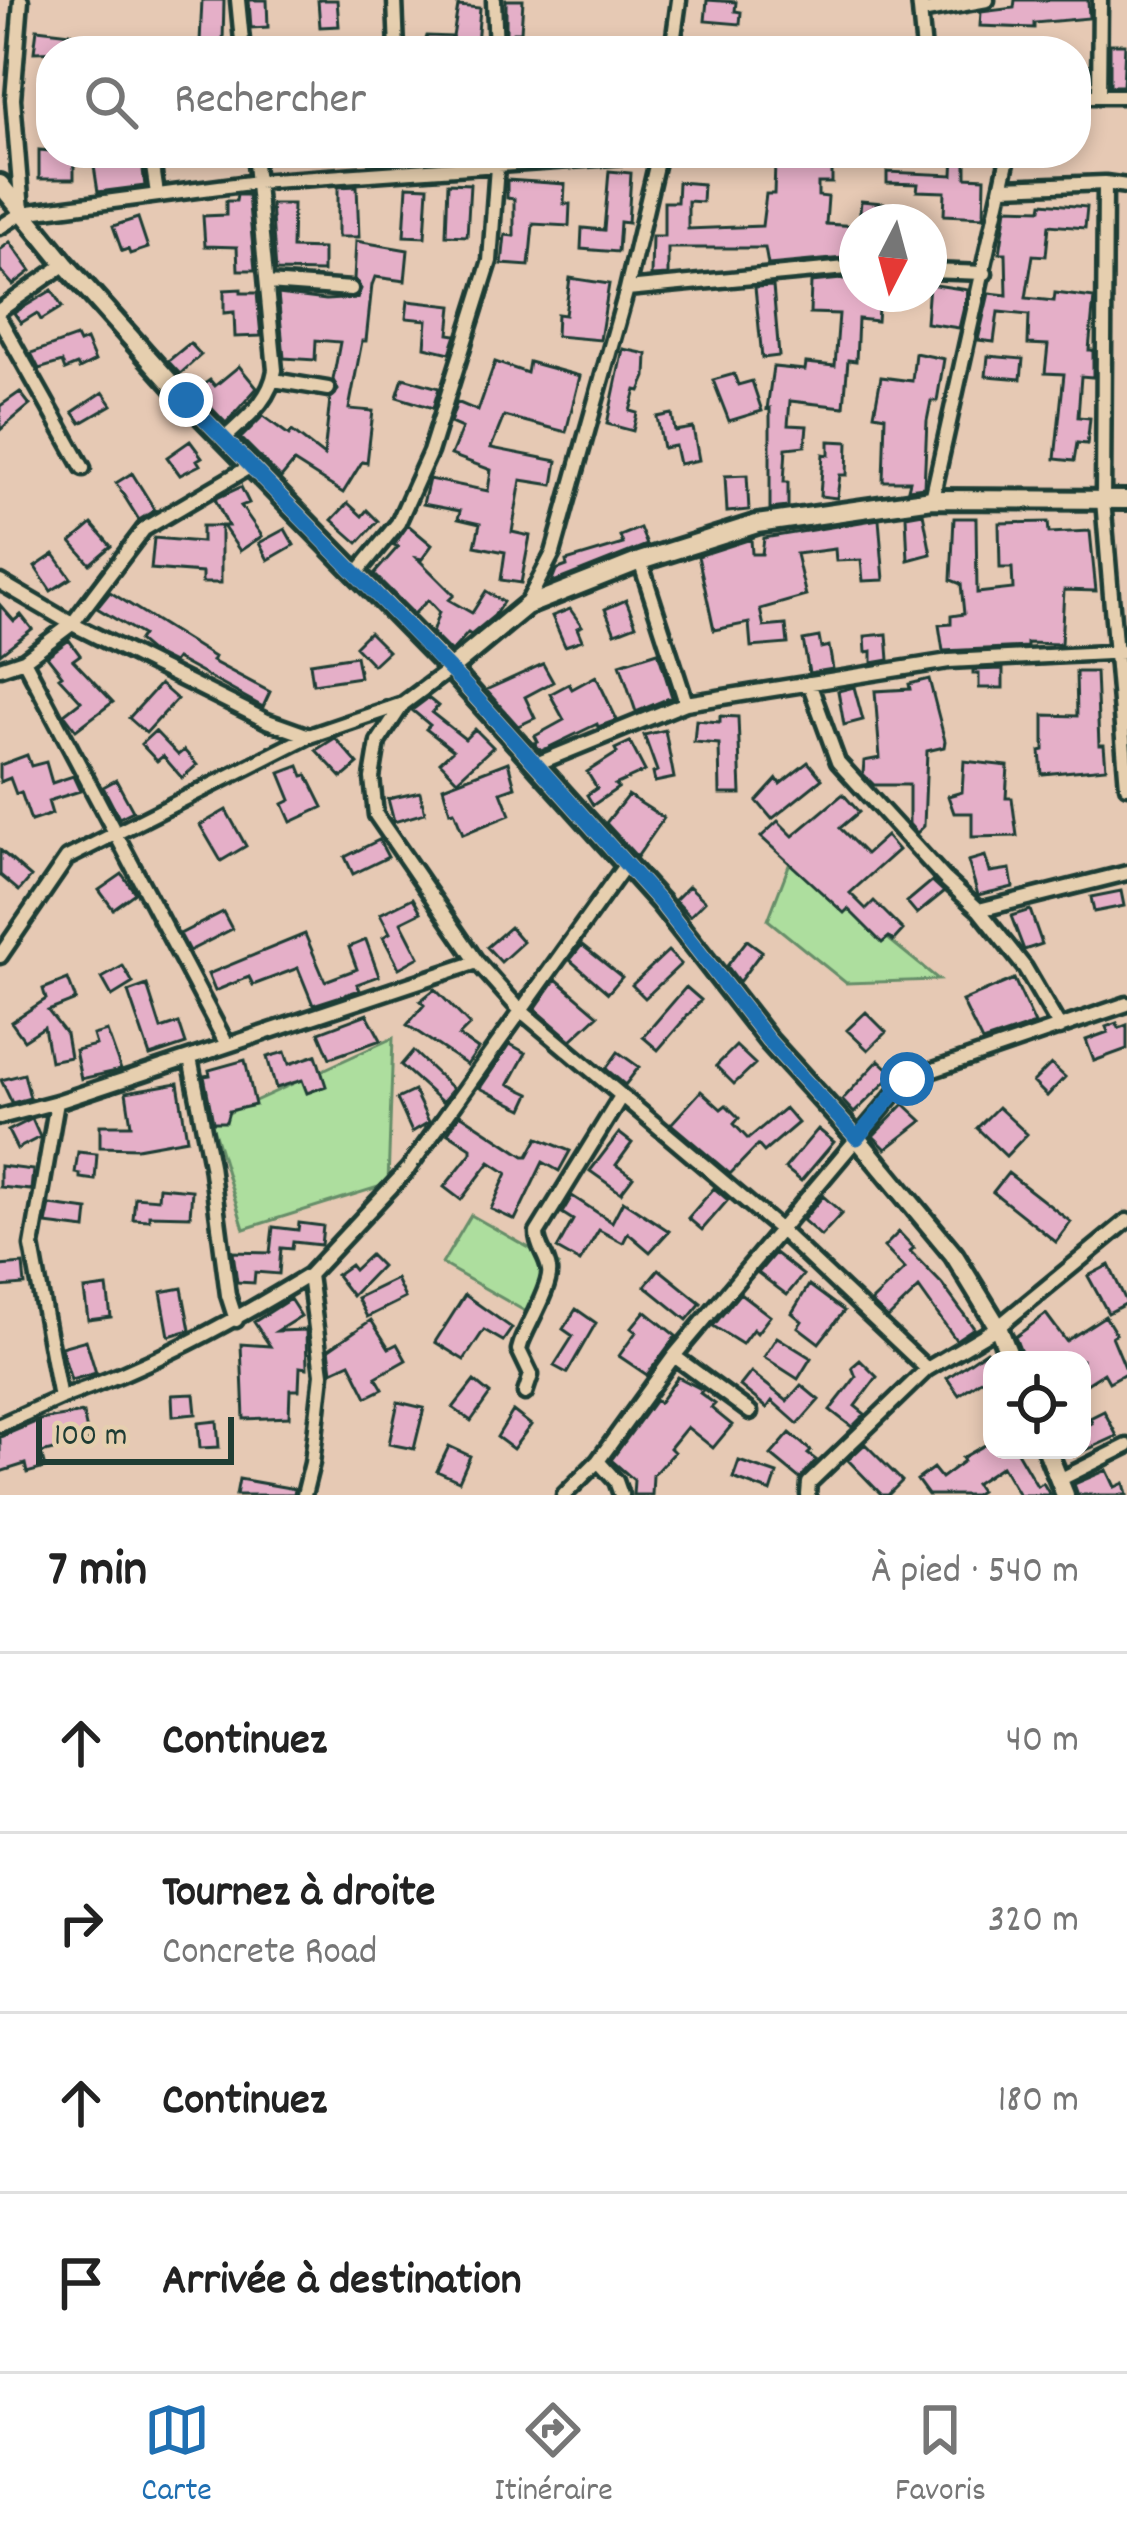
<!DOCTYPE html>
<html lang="fr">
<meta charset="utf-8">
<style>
:root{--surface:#fff;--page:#f2f2f2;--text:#222;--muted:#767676;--line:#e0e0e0;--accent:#1f6fb2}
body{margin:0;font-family:Dekko,sans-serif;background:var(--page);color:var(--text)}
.controls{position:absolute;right:36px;bottom:36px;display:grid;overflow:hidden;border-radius:24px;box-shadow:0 6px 18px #0003}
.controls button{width:108px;height:108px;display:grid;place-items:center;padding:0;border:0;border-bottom:3px solid var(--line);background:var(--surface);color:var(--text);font:60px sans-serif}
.compass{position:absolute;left:839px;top:204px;width:108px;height:108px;border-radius:50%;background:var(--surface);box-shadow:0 6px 18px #0003;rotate:186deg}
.scale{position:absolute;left:36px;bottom:30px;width:198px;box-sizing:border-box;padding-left:12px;border:6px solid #1f3d34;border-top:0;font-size:33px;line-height:42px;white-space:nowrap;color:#1f3d34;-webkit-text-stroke:9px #e6cfaf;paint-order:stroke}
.stop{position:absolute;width:36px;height:36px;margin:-27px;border:9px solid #1f6fb2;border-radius:50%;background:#fff}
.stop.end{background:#1f6fb2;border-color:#fff;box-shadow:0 3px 12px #0008}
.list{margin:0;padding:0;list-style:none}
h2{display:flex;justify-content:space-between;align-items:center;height:156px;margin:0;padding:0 48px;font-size:51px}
h2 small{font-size:39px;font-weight:400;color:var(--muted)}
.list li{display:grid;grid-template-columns:78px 1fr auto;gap:36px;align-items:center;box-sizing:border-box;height:180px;padding:0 48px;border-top:3px solid var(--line)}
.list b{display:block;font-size:45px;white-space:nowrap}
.list p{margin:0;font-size:39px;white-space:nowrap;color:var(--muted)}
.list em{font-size:39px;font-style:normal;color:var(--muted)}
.icon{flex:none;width:66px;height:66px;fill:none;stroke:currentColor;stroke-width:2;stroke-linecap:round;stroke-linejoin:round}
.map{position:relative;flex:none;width:1127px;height:1495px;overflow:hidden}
.search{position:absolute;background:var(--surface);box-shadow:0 6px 18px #0003;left:36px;right:36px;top:36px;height:132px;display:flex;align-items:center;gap:30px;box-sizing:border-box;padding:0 42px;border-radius:48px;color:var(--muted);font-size:45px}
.sheet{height:876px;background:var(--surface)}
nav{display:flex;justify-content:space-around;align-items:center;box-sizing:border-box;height:168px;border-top:3px solid var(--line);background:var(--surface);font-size:33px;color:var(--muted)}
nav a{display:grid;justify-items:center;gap:6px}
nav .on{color:var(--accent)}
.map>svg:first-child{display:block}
</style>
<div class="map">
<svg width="1127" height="1495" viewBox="0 0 1127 1495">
<rect width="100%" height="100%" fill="#e6c9b4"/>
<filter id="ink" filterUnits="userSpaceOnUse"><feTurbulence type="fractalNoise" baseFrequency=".00833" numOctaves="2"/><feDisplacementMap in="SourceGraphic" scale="24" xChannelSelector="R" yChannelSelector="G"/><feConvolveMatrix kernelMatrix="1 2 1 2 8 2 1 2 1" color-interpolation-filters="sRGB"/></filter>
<g filter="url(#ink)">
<path fill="#adde9e" stroke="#668e69" stroke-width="3" d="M791,860L939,980L846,983L768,920Z
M393,1038L388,1184L244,1229L211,1121Z
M471,1215L559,1265L530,1314L442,1264Z"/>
<path fill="#e5afc8" stroke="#1f3d34" stroke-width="3" d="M202,0H224L223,42H200Z
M249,0H267L268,27L251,28Z
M318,0H337L339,26L320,27Z
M506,0H523L521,32H513L512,37L506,36Z
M707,0L736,2L735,11L741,12L740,24L705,21Z
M1015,0H1088L1089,18L1034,23V28L980,26L981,12L1014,8Z
M458,6L480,8L477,44L471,43V49L422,51L427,36L453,37Z
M37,29L71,33L69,51L34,52Z
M1110,44H1125L1123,86H1110Z
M39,150L74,153V179H39Z
M92,153H116V157L141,153L145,186L98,192Z
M954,153H966V177L985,178L984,217L944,215L945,192L917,191L918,184L887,183V172L953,175Z
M775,163L832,169V183H818V196L828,197L826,224L857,226L854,257L768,265L765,248H668V275L651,276L652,236H664V202H677L678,182L703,184L702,202L688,201V229L762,226L766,194H774Z
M609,171L631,173L628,223L620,222L618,252L581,249L582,228L604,230Z
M507,180L565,184L564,204H570L569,226L533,224L529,266L502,264L505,235L514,236V199L507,198Z
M448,183L470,184L467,236L446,235Z
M357,186L359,237H338V187Z
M407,186L428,187L425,237L404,236Z
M237,195H248L255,270H238L237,247L205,246L203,216L226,215V201H236Z
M861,201L884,203L883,212L905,214L904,222H859Z
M1042,203L1087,207L1085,228L1049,225L1046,256L1033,255L1026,298L1054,301L1055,293L1094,298L1089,350H1093V377L1081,376L1078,417L1090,418L1088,437L1087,444L1077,443L1074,461L1055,459L1064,374L1045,373L1048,345L1028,344L1029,315L998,312L994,342L978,340L989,293L1007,295L1006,253H1000L1007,208L1041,209Z
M271,204H293L292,248L323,249V272L276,271Z
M138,218L148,248L130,254L128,249L122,251L113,226Z
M356,241L408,250L405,281L375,277L372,285L366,341H362L349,409L373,411L367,463L362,462L343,493L294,462L281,478L241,438L263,416L289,435L292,431L324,456L330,399L338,390L333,380L340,342L316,340L315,360L284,358L278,294L326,300L357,298L361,289L354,279Z
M10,242L31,271L13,285L0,270V250Z
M570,278L609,284L600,340L556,336L557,314L565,315Z
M852,278L855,294H879L877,321L858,319L856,361L848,360L844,407L790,401L788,425L807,426L805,446L786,448L784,482H788V507L770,509V408L767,409L773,367L805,370L806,363L835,366L839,314L810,313L811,282Z
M929,284L968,290L959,328L926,323Z
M773,286L779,356L762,358L755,287Z
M241,289V293H257L261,336L235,337L234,312L224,313V290Z
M52,290L62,307L41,320L37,313L21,323L14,313Z
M408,301L452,306L449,334L456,335L450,353L425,347L427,320L406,318Z
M76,337L79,343L86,340L95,361L79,369L77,365L65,370L62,362L39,369L31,353Z
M190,343L201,355L180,374L168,361Z
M623,349L647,354L646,377L640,391L636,390L630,411L637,413L633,431L607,424Z
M915,353L944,359L937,401H931L927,421L924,487L908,489L910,481H883L885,416L874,414L881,377L912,381Z
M988,356L1023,359L1021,379L986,376Z
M495,362L527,373L529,362L580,376L566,432L504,416L491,448L557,461L553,485L521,480L512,532L530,536L521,583L501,580L505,552L475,546L480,524L458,519L460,511L423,504L429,479L488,491L491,470L451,455L462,428L450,423L457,402L478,411Z
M239,366L257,388L226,423L195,391L210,380L215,386Z
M734,374L738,385L752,381L762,411L729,421L713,380Z
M403,378L439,388L433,408L397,397Z
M20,392L30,405L0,430V406Z
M103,392L112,405L81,423L73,412Z
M672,414L675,431L693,428L699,460L679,464L675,446L663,448L657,417Z
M190,441L202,457L197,460L200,465L180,475L167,457Z
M829,441L848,442L847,475H840L837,498L820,496L823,454L829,455Z
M132,473L155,510L139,520L116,483Z
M747,475L749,510L727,512L725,476Z
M241,487L249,503L241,506L262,536L240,551L223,526H228L215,499Z
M348,503L362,516L367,510L378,521L358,543L332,520Z
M923,513L931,554L908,560L906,516Z
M954,518H976L977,593L1013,589L1012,568H1000L999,523L1048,522L1049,533L1090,531L1096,591L1064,590L1061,644L1027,643V647L943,651L939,625L951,624V616L964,614L961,584L951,580Z
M879,519L884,580L863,581L861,560L836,561L835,549L796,554L806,596L760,609L764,627L786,625L788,644L751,647L749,623L714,630L698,556L751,539L752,554H762L764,538Z
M92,524L111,546L90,564L71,542Z
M408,525L432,545L422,559L417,558L454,595L449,600L472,613L486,591L503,602L494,616L471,635L468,633L451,652L432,633L439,612L428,600L414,614L374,574L398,547L394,545Z
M202,526H221V583H202V573L151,569L154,538L202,542Z
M640,528L647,545L551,583L556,570L567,566L566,561L623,544L620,536Z
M285,529L294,545L268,560L259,543Z
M54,554L71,578L51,591L35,567Z
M110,592L214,657L212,661L270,692L263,707L176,659L173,663L151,652L138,641L142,635L97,608Z
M626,600L636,625L615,633L605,609Z
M0,605L14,621L21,615L32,629L0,654Z
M570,609L582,626L577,628L582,640L565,646L552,616Z
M369,632L388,651L373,665L355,646Z
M887,634L889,660L872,663V651L866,652L865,636Z
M819,637L821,648L829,646L833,669L809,673L803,640Z
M69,640L80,655L73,660L113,702L76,730L64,714L81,701L59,677L62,675L47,656Z
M658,652L672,697L636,712L620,664Z
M356,656L360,677L313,684L310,663Z
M543,664L553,682L525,697L535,718L518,726L486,690Z
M1003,669V688H979V674H973V670Z
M1076,672H1096L1099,745H1104L1106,768L1042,774L1040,751L1044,750V715L1077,716Z
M596,676L617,720L598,727L597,724L541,751L534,743L538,742L535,736L564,720L550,694L569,684L572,689Z
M929,679L945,741L944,747L927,751L924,826L917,833L909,824V785H874L863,774L864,761L880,758L875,691L910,689L909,684Z
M160,684L177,699L146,733L129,718Z
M854,687L863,720L844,725L838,691Z
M428,698L438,706L432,713L465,739L475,729L493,747L457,780L440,762L453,750L426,729L430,725L412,710Z
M720,716L738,717L741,794H720L719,744L694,742L696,720L720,722Z
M665,730L674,778L655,782L653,773L657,771L644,735Z
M155,731L178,755L184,750L197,765L182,778L163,756L157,761L141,744Z
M335,738L358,764L342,778L316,750Z
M630,742L645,771L615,785L618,788L593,805L587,795L597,788L587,772L617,753L615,749Z
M27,755L31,766L46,762L52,783L73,776L80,791L48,801L52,814L31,821L21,792L16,794L10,778L0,782V765Z
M964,761L1008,766L1006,798H1012L1017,836L972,837V813H954L948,796L962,792Z
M508,762L515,787L501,792L510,815L463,834L454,811L450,812L443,787Z
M808,762L822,779L772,819L757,801L777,779L780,784Z
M299,766L303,776L307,775L323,807L291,822L283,804L291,800L280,773Z
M116,780L133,811L119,818L103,787Z
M420,792L425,813L394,822L388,799Z
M843,794L859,812L840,828L866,854L886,836L898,850L850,893L866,909L874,901L903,930L893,941L889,937L882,943L848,909L844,913L761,837L778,821L793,836Z
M628,795L664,818L637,857L606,823Z
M226,810L246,846L221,861L200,825Z
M379,840L388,857L353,874L345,857Z
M0,850L31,877L19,891L0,875Z
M985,856L990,872L1010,869L1013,887L978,895L968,861Z
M122,874L135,893L113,909L99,890Z
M932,881L944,892L917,914L907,902Z
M689,886L705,901L690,916L675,900Z
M1121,891L1124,906L1094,912L1091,897Z
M413,898L421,912L401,922L419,957L399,968L383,937L390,933L380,914Z
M1030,910L1042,944L1024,950L1011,916Z
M223,912L232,929L189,951L180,934Z
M510,927L523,942L501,962L487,947Z
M305,934L325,981L357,969L349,947L366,940L379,976L357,984L360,990L313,1005L298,968L253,985L249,977L215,991L208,974Z
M747,940L762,951L739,982L727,966Z
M582,945L622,977L608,993L570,960Z
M668,951L681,964L645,998L632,985Z
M123,966L133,983L112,996L102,978Z
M68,979L76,1000L48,1011L66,1034L70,1057L50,1061L44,1027L24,1040L11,1022L46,999L43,989Z
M556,979L598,1015L571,1040L535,1009Z
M1014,979L1035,1024L982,1042L962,1001Z
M147,985L161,1029L179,1023L186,1044L150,1056L128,992Z
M686,987L701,1000L658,1050L643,1037Z
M435,989L470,1025L459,1036L478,1049L467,1065L407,1025L424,1005L420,1001Z
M866,1012L886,1032L868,1050L847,1030Z
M367,1014L381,1040L330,1058L319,1032Z
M1117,1023L1119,1028L1127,1025V1049L1094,1061L1086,1040L1108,1032L1106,1027Z
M107,1031L121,1070L81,1079L75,1050L96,1045L93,1035Z
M510,1044L526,1053L509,1084L530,1094L523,1109L480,1088Z
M736,1046L755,1064L734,1084L716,1066Z
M413,1051L453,1089L442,1102L401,1065Z
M285,1052L289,1064L316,1055L326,1086L307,1093L302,1080L276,1088L267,1057Z
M618,1052L639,1067L625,1085L606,1069Z
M245,1060L255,1105L229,1111L226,1122H213L204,1076L210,1075L209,1070Z
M879,1060L894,1074L854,1113L842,1100Z
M1051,1064L1065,1077L1047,1096L1033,1082Z
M24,1074L30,1098L12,1103L1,1080Z
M178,1083L187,1139L137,1148L100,1147V1125H131L126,1092Z
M414,1091L429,1122L412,1132L397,1099Z
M701,1091L721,1109L726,1105L739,1118L734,1124L748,1139L785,1108L798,1123L764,1152L758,1145L730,1174L671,1124Z
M904,1104L922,1121L886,1149L873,1136Z
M998,1107L1027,1134L1006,1156L977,1128Z
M460,1114L524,1156H528L538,1138L570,1151L559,1171L543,1162L515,1220L491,1209L507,1173L490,1162L461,1200L444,1187L471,1153V1148L448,1133Z
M32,1119L40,1137L17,1149L8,1131Z
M818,1129L834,1142L801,1181L785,1168Z
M619,1133L632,1143L616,1165L633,1177L621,1193L590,1171Z
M78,1152L97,1154L95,1180L80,1178V1174L75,1173Z
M0,1166L33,1170L31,1190L0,1187Z
M1008,1173L1071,1222L1056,1242L993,1192Z
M159,1187L192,1190L190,1216L149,1215V1220L133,1219L135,1197L158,1199Z
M714,1188L728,1200L702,1230L688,1218Z
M572,1196L612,1222L623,1201L669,1231L650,1252L628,1233L623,1243L599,1230L580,1262L557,1249L573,1220L562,1213Z
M823,1196L842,1213L821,1236L803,1220Z
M50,1205L88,1210L86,1229L46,1224Z
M299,1223L323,1226L321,1245L293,1242L292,1249L281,1248L279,1274L255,1272L254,1283L237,1282L233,1252L270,1253L273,1227L298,1230Z
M899,1232L914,1248L910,1251L942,1284L974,1328L956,1340L919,1288L888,1318L871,1302L905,1269L884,1247Z
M775,1253L803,1275L787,1295L758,1273Z
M370,1255L381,1266L352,1296L336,1275L350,1265L354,1270Z
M23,1264L25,1285L0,1287V1266Z
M1109,1265L1127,1303L1108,1313L1088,1276Z
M659,1269L701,1303L687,1320L645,1286Z
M396,1279L405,1298L367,1317L357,1298Z
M809,1285L844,1311L819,1343L798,1327L802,1321L792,1313Z
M107,1287L111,1317L88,1320L84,1290Z
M182,1288L190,1330L169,1336L161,1292Z
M740,1293L770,1316L757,1333L753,1329L742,1344L713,1326Z
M465,1295L512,1328L503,1341L484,1330L464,1360L435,1342Z
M290,1299L301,1316L277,1331L306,1330L307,1368L300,1367L299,1390H290L289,1417L244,1419L241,1344L270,1346L254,1322Z
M576,1309L596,1323L567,1373L554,1366L573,1336L563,1329Z
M645,1311L676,1336L647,1375L619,1356L636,1332L631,1328Z
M1046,1314L1066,1341L1105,1316L1116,1334L1112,1336L1127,1372L1109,1382L1104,1373L1082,1387V1360H1024L1015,1337Z
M371,1320L389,1348L397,1344L406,1360L376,1377L383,1389L367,1397L350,1363L332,1371L329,1349Z
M777,1337L811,1358L798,1379L764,1357Z
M86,1340L96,1373L71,1380L61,1347Z
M986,1351L992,1359V1372L959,1395L947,1378Z
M860,1360L877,1377L855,1406L865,1414L852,1427L830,1410L856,1377L852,1367Z
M751,1372L787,1401L801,1385L819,1400L798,1424L772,1401L767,1408L740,1386Z
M678,1377L703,1390L700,1393L715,1404L711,1408L732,1425L713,1448L687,1427L670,1448L674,1452L653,1475L652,1495H633L634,1480L611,1460L655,1400L659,1403Z
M474,1381L490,1394L471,1421L453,1408Z
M194,1394L196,1414L173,1416L172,1395Z
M398,1402L424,1408L414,1449L389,1444Z
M513,1411L531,1425L513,1449L497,1437Z
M1104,1411L1117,1436L1082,1452V1428L1092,1423L1090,1418Z
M83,1413L89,1441L41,1453L45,1468L27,1473L25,1464L0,1472V1437L40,1420Z
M217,1421L219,1447L200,1448L198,1423Z
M790,1433L811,1451L808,1454L816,1460L800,1479L771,1455Z
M992,1441V1450H1016L1037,1486L1043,1483L1050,1495H1019L1002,1466L975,1484L980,1491L974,1495H928L917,1480L933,1468L941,1478L964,1461L962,1458Z
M865,1444L902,1481L888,1495H882L848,1460Z
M449,1446L470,1456L459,1481L437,1471Z
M739,1461L777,1474L771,1492L733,1478Z
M1107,1470L1115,1487L1124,1483L1127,1495H1078L1074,1484Z
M239,1479L295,1489L294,1495H236Z"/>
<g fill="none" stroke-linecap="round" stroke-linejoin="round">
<defs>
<path id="street" d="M21,0L13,99L22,211
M238,0L243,51
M395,0L397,51
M494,0L496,51
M919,0L924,51
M921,12L987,0
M672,51L679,0
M1076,96H1127
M1099,96L1100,0
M151,153L157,194
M1105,183L1103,500L1127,786
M1003,187L1105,183L1127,186
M0,227L22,213L257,182L670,153
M929,271L985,273
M268,283L351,289
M627,289L857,267
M0,310L65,264
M0,320L83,468
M274,380L328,389
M224,439C246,418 270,401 275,370L254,153
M932,499L1009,153
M640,561L686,703
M355,575L398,523L430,452L490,261L498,153
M0,582L72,624L267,721L309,736L403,704L450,669
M526,605L553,553L627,289L659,153
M24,660L226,1043
M0,668L24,660L72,624L144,529L251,466
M809,683L838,762L945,879L979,910L1127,873
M403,704L378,742L372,778L376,815L477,962L519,1009L778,1228L927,1369
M536,764L686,703L949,661L1127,652
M979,910L1025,968L1060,1028
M0,956L67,858L309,736
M190,1058L211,1165L228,1295L236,1320
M0,1117L57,1102L477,962
M674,1356L750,1412
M525,1393L531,1375L519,1350L521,1343C527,1326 552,1285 549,1270C547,1255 537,1248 537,1233L620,1098
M60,1398C149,1367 229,1324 309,1275
M0,1425L60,1398L32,1246L57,1102
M598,1461L616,1481L621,1495
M1059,1480L1127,1446
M304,1495L312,1463L322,1374L309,1275L408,1169L626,864
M564,1495L598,1461L674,1356L907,1079L1127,1004
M808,1495L809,1483L927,1369L998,1327L1127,1221"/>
<path id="secondary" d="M0,184L65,264L186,400L450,669L660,902L768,1040L857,1138L954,1255L998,1327L1011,1360
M450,669L526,606L640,561L757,524L932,499L1127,500
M1047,1450L1065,1495"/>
</defs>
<use href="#street" stroke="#1f3d34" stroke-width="21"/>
<use href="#secondary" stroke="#1f3d34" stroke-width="26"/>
<use href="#street" stroke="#e6cfaf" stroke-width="12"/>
<use href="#secondary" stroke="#e6cfaf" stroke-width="16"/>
</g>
</g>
<g fill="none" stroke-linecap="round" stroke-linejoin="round" filter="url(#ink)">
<path stroke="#1f6fb2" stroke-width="15" d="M186,400L461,681L660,902L768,1040L857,1138L907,1079"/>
</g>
</svg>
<div class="controls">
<button><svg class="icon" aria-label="locate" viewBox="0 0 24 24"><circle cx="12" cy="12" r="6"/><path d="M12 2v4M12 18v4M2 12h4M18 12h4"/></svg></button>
</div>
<svg class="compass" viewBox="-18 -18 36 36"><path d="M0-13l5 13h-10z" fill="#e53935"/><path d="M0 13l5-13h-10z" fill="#767676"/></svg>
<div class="scale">100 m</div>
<div class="stop" style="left:907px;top:1079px"></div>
<div class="stop end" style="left:186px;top:400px"></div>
<div class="search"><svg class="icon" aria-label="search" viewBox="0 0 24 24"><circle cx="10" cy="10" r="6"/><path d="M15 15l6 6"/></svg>Rechercher</div>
</div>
<section class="sheet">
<h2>7 min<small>À pied · 540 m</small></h2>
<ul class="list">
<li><svg class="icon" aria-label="ahead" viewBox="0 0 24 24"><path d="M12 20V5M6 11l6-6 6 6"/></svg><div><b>Continuez</b></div><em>40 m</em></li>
<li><svg class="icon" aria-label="right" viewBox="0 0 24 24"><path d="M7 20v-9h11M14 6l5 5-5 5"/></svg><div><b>Tournez à droite</b><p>Concrete Road</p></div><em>320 m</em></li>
<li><svg class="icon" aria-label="ahead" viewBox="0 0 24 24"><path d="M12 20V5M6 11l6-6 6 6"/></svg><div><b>Continuez</b></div><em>180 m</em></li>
<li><svg class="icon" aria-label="arrive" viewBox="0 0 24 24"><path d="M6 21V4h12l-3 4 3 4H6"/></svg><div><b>Arrivée à destination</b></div></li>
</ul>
</section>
<nav>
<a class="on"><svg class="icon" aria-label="map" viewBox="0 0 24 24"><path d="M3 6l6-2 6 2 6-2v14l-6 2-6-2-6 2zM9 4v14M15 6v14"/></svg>Carte</a>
<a><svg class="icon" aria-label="directions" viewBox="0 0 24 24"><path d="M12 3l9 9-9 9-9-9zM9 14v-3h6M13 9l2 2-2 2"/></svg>Itinéraire</a>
<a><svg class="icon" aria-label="saved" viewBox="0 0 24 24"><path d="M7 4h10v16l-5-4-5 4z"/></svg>Favoris</a>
</nav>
